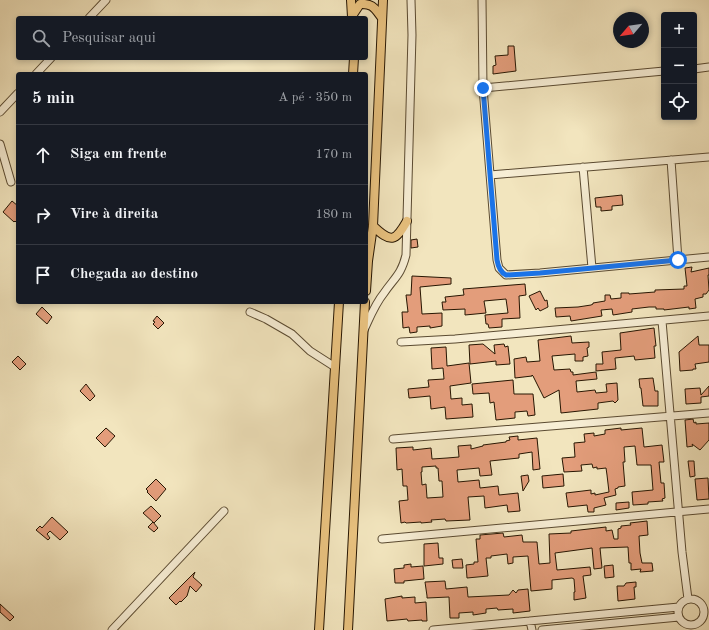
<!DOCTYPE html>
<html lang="pt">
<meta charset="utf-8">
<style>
:root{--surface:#171b24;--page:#242831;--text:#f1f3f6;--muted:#9ea1a6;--line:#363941}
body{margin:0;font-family:"Old Standard TT",serif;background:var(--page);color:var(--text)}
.controls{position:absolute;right:12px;top:12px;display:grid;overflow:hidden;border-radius:4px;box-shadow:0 2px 6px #0003}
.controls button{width:36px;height:36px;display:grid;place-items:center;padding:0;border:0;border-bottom:1px solid var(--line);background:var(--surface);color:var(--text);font:20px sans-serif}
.compass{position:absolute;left:613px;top:12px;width:36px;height:36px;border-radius:50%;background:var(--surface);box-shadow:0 2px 6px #0003;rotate:241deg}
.stop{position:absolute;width:12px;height:12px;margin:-9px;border:3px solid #1a73e8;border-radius:50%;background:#fff}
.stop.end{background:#1a73e8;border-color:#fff;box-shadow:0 1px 4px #0008}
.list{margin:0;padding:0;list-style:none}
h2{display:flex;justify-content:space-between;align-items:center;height:52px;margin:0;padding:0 16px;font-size:17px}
h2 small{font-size:13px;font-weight:400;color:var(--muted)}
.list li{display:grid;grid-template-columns:26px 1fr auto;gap:12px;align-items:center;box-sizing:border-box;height:60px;padding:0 16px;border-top:1px solid var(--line)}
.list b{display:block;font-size:15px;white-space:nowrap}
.list em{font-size:13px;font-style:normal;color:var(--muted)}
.icon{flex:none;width:22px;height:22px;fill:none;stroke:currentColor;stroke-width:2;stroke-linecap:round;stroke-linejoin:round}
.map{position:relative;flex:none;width:709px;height:630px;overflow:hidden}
.search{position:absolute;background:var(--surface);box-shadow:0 2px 6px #0003;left:16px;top:16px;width:352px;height:44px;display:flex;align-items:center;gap:10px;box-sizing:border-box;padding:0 14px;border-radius:4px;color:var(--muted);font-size:15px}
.panel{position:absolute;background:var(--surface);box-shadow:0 2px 6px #0003;left:16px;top:72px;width:352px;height:232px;border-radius:4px}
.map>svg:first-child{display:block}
</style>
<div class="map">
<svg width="709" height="630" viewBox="0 0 709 630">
<rect width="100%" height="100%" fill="#f2e5be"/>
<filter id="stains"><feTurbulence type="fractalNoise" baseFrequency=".005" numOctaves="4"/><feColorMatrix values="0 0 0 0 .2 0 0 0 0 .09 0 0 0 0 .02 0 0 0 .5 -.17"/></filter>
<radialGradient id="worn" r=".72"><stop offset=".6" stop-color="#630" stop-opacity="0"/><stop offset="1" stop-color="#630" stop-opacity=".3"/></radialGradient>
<path fill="#e39d7b" stroke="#271602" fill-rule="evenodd" d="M508,46H514L516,71L493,74V66L496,65L495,56L508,55Z
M622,195L623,205L612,206V210L601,211V207H596L595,198Z
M12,201L18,206V224L15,221L14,222L3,212Z
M417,239L418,247L411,248V240Z
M692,267L691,272L709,268V275H708L709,290L706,294H703V297L695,299L696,308L689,309V307L664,310V309H656V307H649L632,309V312L613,315L612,309L601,310L602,316L571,321L570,316L556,317L555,308L578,307L591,305L593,304V303L605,301V295H610L611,299L621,298V293H629V294L655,292V290L684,289V286H687L685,268Z
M412,276L451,278V284L420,287L422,314L442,313V326L430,328V326L417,327V332L410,333L409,327L403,328L402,312H408L406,295H411Z
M525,284L526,295L519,296L520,318L502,319V327L489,328L488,324H486L485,315L508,313L506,299L484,301L486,313L465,315V309L443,310L442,302H446L445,297L464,295L463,289Z
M540,291L545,301L547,300L548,307L540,311L538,308L536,310L529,296Z
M42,307L52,317L47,324L36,314Z
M157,316L164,323L158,329L153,324L155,322L153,321Z
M654,328L656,346H654L655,358L635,360L634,356L615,358L616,369L596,371V364H603L602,352L621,350L620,333Z
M571,336L572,343L589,342V347L587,348L588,356L583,357V361H575V354L552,356L554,370L570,369L571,372H573V375L596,372L597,379L576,381L577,392L595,390L596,393L607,392L606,384L617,383L618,400L615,403L613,401L598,403V409L561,413L559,390L544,398L533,376L532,375V376L515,378L514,359L526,357L527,362L540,361L538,340Z
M698,336L699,345H709V362L695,364L696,369H693V370L680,371L679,352Z
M483,344L495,354L494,345L504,344L505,347L508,346L510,364L496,365V361L470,364L469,345Z
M446,347L447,366L469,363L471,383L450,386L451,399L462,398V405L472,404L473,417L446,419L445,407L431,409L430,396L409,398L408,389L429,387L428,380L444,379L443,368L432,369L431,348Z
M18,356L26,364L20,370L12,362Z
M653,378L655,391H658V406H643L641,388H640L639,379Z
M513,380L514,394H533L535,415L528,416L527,411L515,412V418L496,420L494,402L490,403L489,393L473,394L472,384Z
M86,384L95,396L90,401L80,391Z
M709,386V396L701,397V403L686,404L685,389L700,388L701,395Z
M693,419L694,423L696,422V424L709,423V440L700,450L692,444L693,446L687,447L685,420Z
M106,428L115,436L105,447L96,438Z
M621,428V430L642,428L644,447L662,445L664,462H659L661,483H664L665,498L662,499L663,501L648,502V504L633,505L632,492L653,490L651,465H637L635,446L624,447L625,462H623L625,486L618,487V488L615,489L616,495L604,498L606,505L594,508V512H588L587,505L568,507L566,493L591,490V494L595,493V495L609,492L607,475L606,468L597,469V467L593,468L592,464L581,465L582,471L564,472L562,458L575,457L574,443L585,442L584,434L594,433V436L605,434V430Z
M518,436V440L537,438L540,469L533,470L532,452L519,454V458L490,461L492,475L480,476L479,468L457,470L458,482L479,480L480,488L498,486L499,495L518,493L520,511L508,512L507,505L485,508L484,496L468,497L470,520L446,521L445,519L431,520L432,522L421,523V522L406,523L405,522L401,523L399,501L408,500L407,486H403L402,469L397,470L396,448L413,447V450L431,448L432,459L447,458L459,457L458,446L471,445V449L483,446V445L506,442V441L510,440L509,437ZM436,466V468H438L439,481H442L443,497L427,498L426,484L422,485L421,472H422V467Z
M688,461H694L695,476L690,477Z
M563,474L564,486L543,488L542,476Z
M528,475L529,481L523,491L521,476Z
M708,478L709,499L697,500L695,479Z
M156,479L166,489L156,501L147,492L148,491L146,489Z
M629,502V508L616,510V503Z
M151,506L161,516L154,523L143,513Z
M52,517L68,532L60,540L50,531L47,534L50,538L48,540L36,530L40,526L42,528Z
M647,521L648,535L639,536L640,553L642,563H652L653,571L640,572L641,569L631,570V563H629L628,547L600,548L602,568L594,569L592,548L555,553L557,570L590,567L591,575L583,576L586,598L574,600V592H575L574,579L572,578L552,580V589L531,591L528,556L513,557V563L508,564L507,554L491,556V558H486L488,576L467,578L466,565L474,564V562H478L476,539H480V535L503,533L504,537L522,535L523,542H537L539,564L550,563L549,534L571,533V531L606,527V531L612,530L614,539H618V529L621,528V526L631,525L630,523Z
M153,522L158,528L154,532L148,527Z
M438,543L439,558H443V564L424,566V544Z
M462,559L463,568H453L452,560Z
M411,564V567L423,566L424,579L404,581V583H395L394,569L404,568V565Z
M613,565L614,577L605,578L604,566Z
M195,572L193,577L202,585L196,592L190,586L187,596L181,602L180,601L176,605L169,598Z
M445,581L446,589L467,587L468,597L509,595L513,590L516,593L518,590L528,589L530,611L513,613V609L498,610L497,608L486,609V613L473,615V612L459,613V618H450L449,597L427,598V596L425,582Z
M636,582V587H634L635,599L618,601L617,586H624L626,583Z
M402,596V598L415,597V603L426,602L427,621H422V620L408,621L407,619L387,621L385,599Z
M0,604L14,617L10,621L0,612Z"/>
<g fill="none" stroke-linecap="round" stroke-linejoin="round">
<defs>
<path id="minor" d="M482,0L483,88L497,260L499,268L506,275L540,273L709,257
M89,18L106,0
M694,69L709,67
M36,74L51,58
M483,88L664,71
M0,112L18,93
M0,144L11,182
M671,160L678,260
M583,167L592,268
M490,175L709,157
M250,312L266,319L292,334L310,351L335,367
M662,321L682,552L688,599
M364,330C370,317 375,304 384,293C395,277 401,275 406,255L412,35L411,0
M401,342L455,339L709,316
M393,439L709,413
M382,539L709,509
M678 612a13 13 0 1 1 26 0a13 13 0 1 1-26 0Z
M530,621L532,630
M112,630L224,511
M433,630L679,607
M542,630L679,617"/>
<path id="major" d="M351,0L352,17
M352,16L360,4C373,3 375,9 382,18
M353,74L354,58
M373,226C391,243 395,242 407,221
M366,291L368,261L373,226L383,0
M319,630L339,302
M348,630L365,302"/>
</defs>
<use href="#minor" stroke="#5a4a31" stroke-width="9"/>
<use href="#major" stroke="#271602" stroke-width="10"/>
<use href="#minor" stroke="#f7eed5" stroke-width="7"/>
<use href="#major" stroke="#e9c27f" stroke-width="8"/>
</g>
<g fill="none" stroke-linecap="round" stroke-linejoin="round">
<path stroke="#1a73e8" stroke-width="5" d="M483,88L497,260C498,266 500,272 506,275L540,273L678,260"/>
</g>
<rect width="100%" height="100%" filter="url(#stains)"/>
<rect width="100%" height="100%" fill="url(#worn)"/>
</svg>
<div class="controls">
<button>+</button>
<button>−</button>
<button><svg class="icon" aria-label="locate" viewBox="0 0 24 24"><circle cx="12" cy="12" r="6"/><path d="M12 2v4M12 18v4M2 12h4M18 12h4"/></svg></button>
</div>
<svg class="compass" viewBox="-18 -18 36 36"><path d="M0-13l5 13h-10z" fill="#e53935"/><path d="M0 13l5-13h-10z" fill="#9ea1a6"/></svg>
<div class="stop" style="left:678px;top:260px"></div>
<div class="stop end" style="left:483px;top:88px"></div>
<div class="search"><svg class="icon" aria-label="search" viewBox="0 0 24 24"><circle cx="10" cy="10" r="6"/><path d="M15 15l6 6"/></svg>Pesquisar aqui</div>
<section class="panel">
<h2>5 min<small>A pé · 350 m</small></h2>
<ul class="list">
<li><svg class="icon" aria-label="ahead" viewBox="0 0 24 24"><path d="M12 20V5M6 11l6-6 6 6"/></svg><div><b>Siga em frente</b></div><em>170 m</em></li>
<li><svg class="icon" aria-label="right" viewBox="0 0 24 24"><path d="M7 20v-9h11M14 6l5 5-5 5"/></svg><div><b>Vire à direita</b></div><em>180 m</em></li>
<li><svg class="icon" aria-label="arrive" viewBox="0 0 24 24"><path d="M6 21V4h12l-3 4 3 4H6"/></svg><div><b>Chegada ao destino</b></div></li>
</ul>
</section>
</div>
